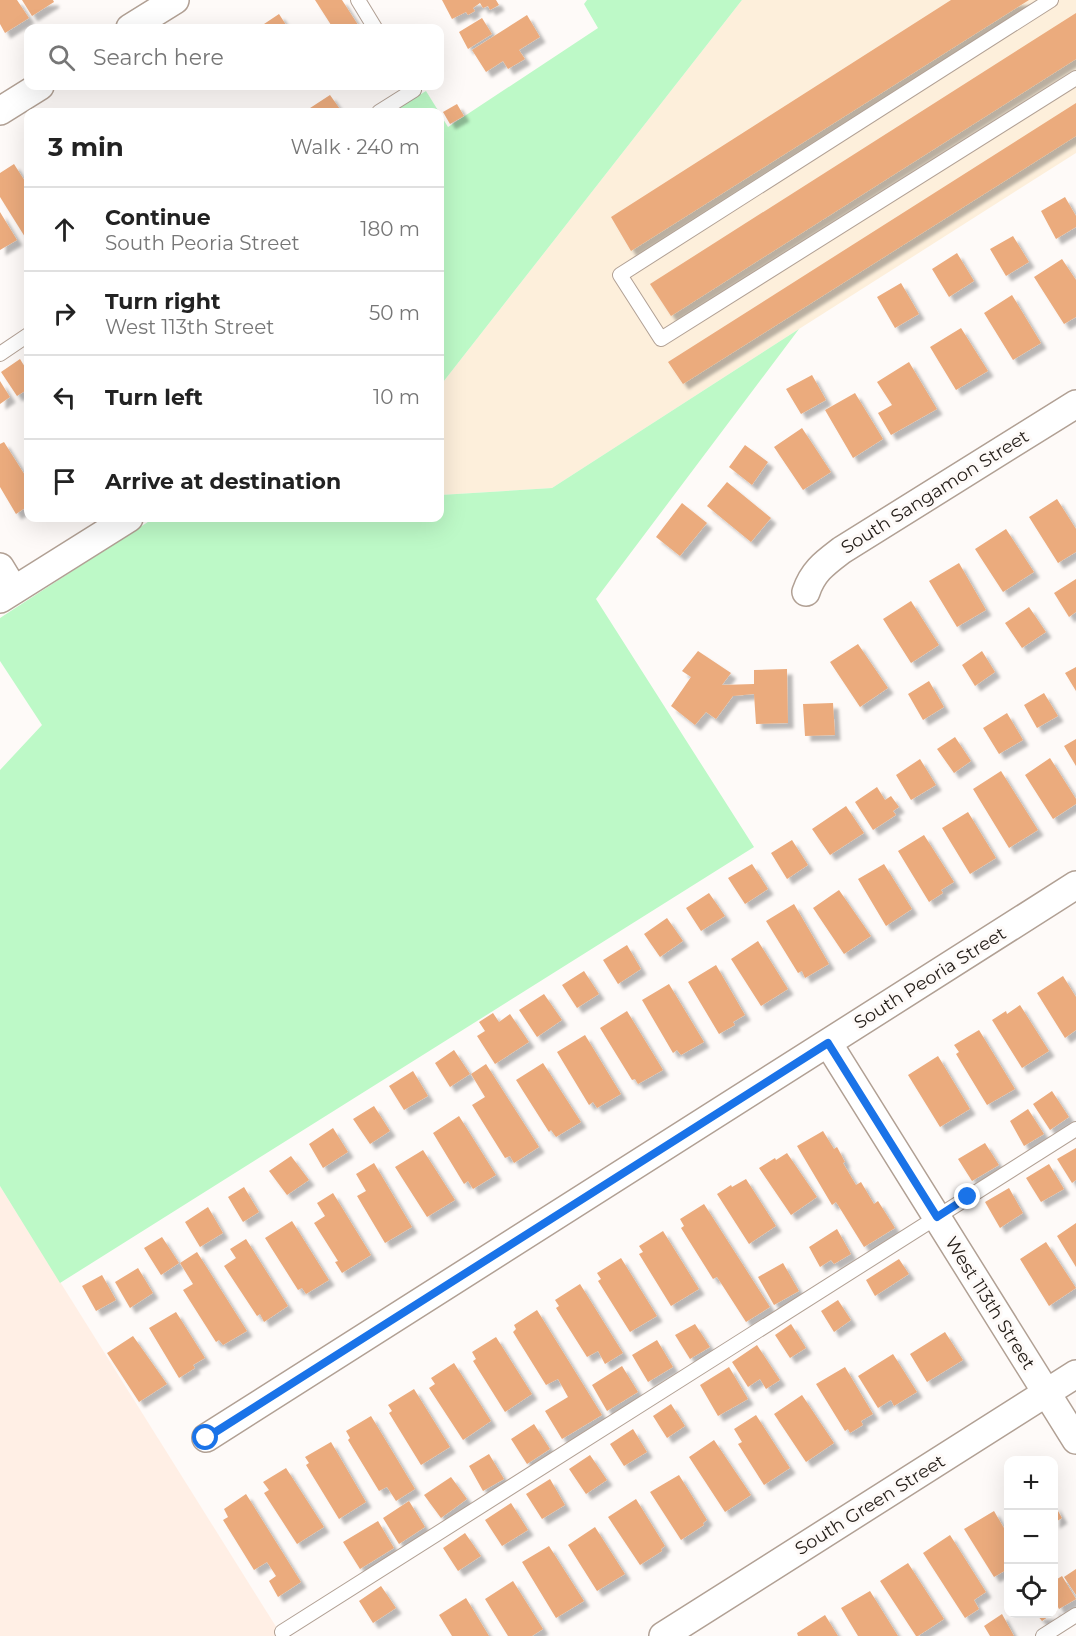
<!DOCTYPE html>
<meta charset="utf-8">
<style>
:root{--surface:#fff;--page:#f6f6f6;--text:#222;--muted:#767676;--line:#e0e0e0}
body{margin:0;font-family:Montserrat,sans-serif;background:var(--page);color:var(--text)}
.controls{position:absolute;right:18px;bottom:18px;display:grid;overflow:hidden;border-radius:12px;box-shadow:0 6px 24px #0002}
.controls button{width:54px;height:54px;display:grid;place-items:center;padding:0;border:0;border-bottom:2px solid var(--line);background:var(--surface);color:var(--text);font:30px sans-serif}
.stop{position:absolute;width:18px;height:18px;margin:-14px;border:4px solid #1a73e8;border-radius:50%;background:#fff}
.stop.end{background:#1a73e8;border-color:#fff;box-shadow:0 2px 6px #0008}
.list{margin:0;padding:0;list-style:none}
h2{display:flex;justify-content:space-between;align-items:center;height:78px;margin:0;padding:0 24px;font-size:26px}
h2 small{font-size:20px;font-weight:400;color:var(--muted)}
.list li{display:grid;grid-template-columns:39px 1fr auto;gap:18px;align-items:center;box-sizing:border-box;height:84px;padding:0 24px;border-top:2px solid var(--line)}
.list b{display:block;font-size:22px;white-space:nowrap}
.list p{margin:0;font-size:20px;white-space:nowrap;color:var(--muted)}
.list em{font-size:20px;font-style:normal;color:var(--muted)}
.icon{flex:none;width:33px;height:33px;fill:none;stroke:currentColor;stroke-width:2;stroke-linecap:round;stroke-linejoin:round}
.map{position:relative;flex:none;width:1076px;height:1636px;overflow:hidden}
.search{position:absolute;background:var(--surface);box-shadow:0 6px 24px #0002;left:24px;top:24px;width:420px;height:66px;display:flex;align-items:center;gap:15px;box-sizing:border-box;padding:0 21px;border-radius:12px;color:var(--muted);font-size:22px}
.panel{position:absolute;background:var(--surface);box-shadow:0 6px 24px #0002;left:24px;top:108px;width:420px;height:414px;border-radius:12px}
.map>svg:first-child{display:block}
</style>
<div class="map">
<svg width="1076" height="1636" viewBox="0 0 1076 1636">
<defs>
<filter id="shadow"><feDropShadow dx="5.5" dy="5.5" stdDeviation="1.5" flood-color="#0004"/></filter>
</defs>
<rect width="100%" height="100%" fill="#fefaf8"/>
<path fill="#ffefe5" d="M0,1186L280,1633L275,1636H0Z"/>
<path fill="#fdefdb" d="M742,0H1076V153L799,329L552,488L440,495V386Z"/>
<path fill="#bdf9c7" d="M587,0H742L440,386V114L448,127L598,28L584,4Z
M426,91L439,112H392Z
M799,329L596,599L754,847L60,1283L0,1186V770L42,725L0,661V618L154,518H440V495L552,488Z"/>
<path fill="#ebab7d" filter="url(#shadow)" d="M0,0H17L29,18L5,33L0,24Z
M22,0H53L54,2L32,16Z
M315,0H342L360,28H333Z
M442,0H496L499,5L490,10L488,6L483,8L480,3L473,8L475,11L468,15L466,12L452,19Z
M951,0H1029L631,251L611,217Z
M1076,13V59L671,316L650,284Z
M279,14L288,28H258Z
M527,15L540,37L519,50L525,59L508,69L503,61L486,72L472,50Z
M482,18L492,34L468,49L459,32Z
M330,95L342,112H308L307,110Z
M1076,103V136L683,384L668,362Z
M457,104L464,116L450,124L443,112Z
M14,164L28,186V234L25,237L0,197V173Z
M1065,197L1076,216V227L1056,239L1041,211Z
M0,212L17,240L0,250Z
M1013,236L1029,262L1006,276L990,249Z
M957,253L974,281L949,297L932,269Z
M1062,259L1076,280V317L1064,324L1034,277Z
M901,283L919,314L895,328L877,297Z
M1012,295L1041,343L1013,360L984,313Z
M961,328L988,371L956,390L930,347Z
M20,359L28,372V389L17,396L1,372Z
M909,362L937,409L891,435L878,413L892,405L877,382Z
M812,375L826,400L801,414L786,389Z
M0,381L10,397L0,404Z
M855,393L883,439L853,458L825,410Z
M802,428L831,472L803,490L774,447Z
M4,442L28,480V506L16,514L0,487V444Z
M745,445L768,462L752,485L729,467Z
M727,482L771,518L751,542L707,506Z
M1057,499L1076,529V552L1058,563L1029,517Z
M682,503L707,523L680,556L656,537Z
M1006,529L1034,572L1003,592L975,549Z
M959,563L986,610L957,627L929,581Z
M1076,579V612L1069,617L1054,593Z
M911,601L939,645L911,663L883,619Z
M1029,607L1046,632L1022,648L1005,623Z
M858,644L888,688L860,707L830,662Z
M698,651L731,673L722,685L754,684V670L787,669L788,723L756,724L754,694L733,696L716,719L706,712L695,725L671,706L691,677L682,671Z
M982,651L995,672L975,686L962,665Z
M1076,667V691L1065,673Z
M929,681L944,707L923,720L908,694Z
M1044,693L1058,716L1037,728L1024,705Z
M833,703L835,735L805,736L803,704Z
M1007,713L1023,740L999,754L983,728Z
M955,737L971,761L954,773L937,749Z
M1076,739V766L1064,746Z
M1050,758L1076,799V804L1053,819L1025,775Z
M920,759L936,785L911,800L896,775Z
M1001,771L1038,830L1009,848L973,789Z
M877,787L885,800L891,796L899,807L893,811L896,815L873,830L855,802Z
M846,806L864,833L830,855L812,829Z
M968,812L996,858L970,874L942,828Z
M924,835L954,882L941,890L943,893L929,902L898,851Z
M792,840L808,865L787,879L771,853Z
M752,864L768,889L745,904L728,878Z
M884,864L912,909L886,926L858,879Z
M839,890L871,936L844,954L813,908Z
M709,893L725,916L701,931L686,908Z
M794,904L829,964L805,978L802,971L798,973L766,921Z
M667,918L683,941L660,957L644,934Z
M758,941L788,989L761,1006L731,959Z
M627,945L641,969L618,984L603,960Z
M716,965L745,1015L733,1022L735,1025L719,1034L688,982Z
M584,971L599,994L577,1008L562,985Z
M1063,976L1076,997V1030L1065,1038L1037,993Z
M669,984L704,1042L681,1055L677,1050L673,1053L642,1000Z
M544,994L562,1020L537,1037L519,1010Z
M1020,1005L1049,1051L1022,1068L992,1020L1006,1011L1007,1014Z
M627,1011L663,1070L638,1084L635,1079L632,1080L600,1028Z
M493,1013L499,1022L510,1014L529,1042L495,1064L477,1036L485,1031L479,1022Z
M979,1030L1015,1089L987,1105L956,1054L959,1052L954,1045Z
M585,1035L621,1094L597,1108L593,1102L589,1105L557,1052Z
M454,1050L470,1074L450,1087L435,1063Z
M938,1056L970,1109L940,1127L908,1075Z
M543,1063L581,1122L556,1137L551,1130L549,1132L516,1080Z
M486,1064L539,1147L514,1163L510,1156L505,1158L472,1105L485,1097L471,1074Z
M413,1071L428,1096L404,1110L389,1086Z
M1052,1091L1069,1117L1050,1130L1033,1104Z
M374,1106L390,1131L370,1144L353,1119Z
M1028,1109L1044,1134L1024,1146L1010,1121Z
M459,1116L496,1175L473,1189L468,1181L464,1184L433,1133Z
M333,1128L348,1152L323,1168L309,1144Z
M823,1131L834,1149L837,1147L845,1162L843,1163L856,1185L861,1182L874,1204L878,1201L895,1228L864,1247L836,1202L832,1205L797,1146Z
M985,1143L999,1165L972,1181L958,1159Z
M1076,1148V1180L1072,1183L1057,1159Z
M423,1150L455,1200L427,1217L395,1167Z
M787,1153L817,1197L791,1215L759,1168L775,1158L776,1160Z
M291,1156L309,1180L287,1195L269,1171Z
M374,1163L412,1227L385,1243L357,1196L366,1191L356,1174Z
M1049,1164L1064,1189L1041,1202L1026,1178Z
M746,1179L776,1226L749,1244L717,1194L731,1185L732,1187Z
M244,1187L259,1212L243,1222L228,1197Z
M1009,1188L1023,1213L1000,1228L985,1202Z
M333,1193L371,1255L342,1273L335,1262L338,1261L314,1223L325,1216L317,1203Z
M704,1204L770,1307L746,1322L717,1277L713,1279L681,1228L684,1226L680,1219Z
M208,1207L223,1233L200,1247L185,1222Z
M292,1221L329,1280L306,1294L302,1288L298,1290L265,1238Z
M1076,1223V1267L1057,1236Z
M837,1229L851,1254L834,1264L831,1260L820,1267L809,1247Z
M663,1231L699,1289L671,1306L639,1254L643,1252L639,1246Z
M162,1237L179,1263L161,1275L144,1248Z
M246,1239L288,1306L264,1322L260,1314L257,1316L224,1266L236,1258L230,1249Z
M1046,1242L1076,1288L1049,1306L1020,1259Z
M197,1252L247,1331L223,1345L219,1340L216,1342L183,1290L193,1284L180,1263Z
M621,1258L657,1316L630,1332L598,1281L601,1279L597,1273Z
M899,1259L909,1274L875,1296L866,1280Z
M783,1263L799,1291L774,1305L758,1277Z
M138,1268L153,1293L130,1308L115,1282Z
M102,1275L116,1300L96,1311L82,1286Z
M580,1284L623,1353L605,1364L598,1351L587,1357L556,1308L559,1306L555,1300Z
M838,1300L851,1320L834,1332L821,1311Z
M537,1310L602,1415L562,1439L545,1411L568,1397L558,1379L546,1385L513,1332L516,1329L514,1325Z
M176,1312L205,1358L193,1365L195,1368L179,1378L149,1328Z
M695,1324L710,1347L690,1359L675,1335Z
M791,1324L806,1348L790,1358L775,1335Z
M945,1332L963,1360L927,1382L910,1354Z
M133,1336L167,1384L139,1402L107,1353Z
M496,1337L532,1394L505,1412L473,1361L476,1359L472,1352Z
M657,1340L673,1367L648,1382L632,1355Z
M757,1345L780,1380L766,1389L760,1379L748,1387L732,1362Z
M893,1354L917,1392L894,1406L891,1400L878,1408L858,1376Z
M454,1363L491,1421L463,1440L429,1388L435,1384L431,1378Z
M622,1366L638,1392L607,1411L592,1385Z
M729,1367L748,1399L718,1416L700,1385Z
M845,1367L873,1414L861,1421L863,1425L850,1433L848,1429L845,1431L816,1384Z
M414,1389L450,1447L421,1465L389,1413L392,1411L388,1405Z
M802,1395L834,1443L806,1462L774,1414Z
M671,1404L685,1426L667,1438L653,1416Z
M756,1415L790,1468L764,1485L738,1444L742,1442L734,1429Z
M371,1416L415,1489L396,1501L387,1487L379,1491L348,1440L350,1438L346,1431Z
M534,1424L550,1449L527,1464L511,1439Z
M633,1429L647,1452L624,1466L610,1444Z
M714,1440L751,1495L725,1512L689,1457Z
M331,1442L366,1502L339,1519L306,1465L309,1463L305,1457Z
M489,1454L504,1479L483,1491L469,1466Z
M590,1455L607,1480L586,1494L569,1469Z
M286,1468L324,1527L297,1544L264,1493L269,1490L263,1482Z
M679,1475L707,1520L703,1523L704,1525L681,1540L650,1492Z
M451,1477L467,1499L441,1518L424,1495Z
M550,1479L565,1505L542,1519L526,1494Z
M246,1494L301,1582L278,1597L269,1581L276,1576L267,1562L254,1570L223,1520L228,1517L224,1509Z
M636,1499L665,1546L661,1549L662,1551L640,1565L608,1517Z
M409,1501L425,1527L399,1544L383,1518Z
M511,1503L528,1530L502,1546L485,1520Z
M1054,1504L1062,1518L1054,1523Z
M994,1511L1008,1535V1569L994,1577L964,1529Z
M378,1521L394,1548L360,1569L343,1542Z
M595,1527L625,1574L597,1591L568,1545Z
M465,1533L481,1556L458,1571L443,1548Z
M950,1535L986,1592L974,1600L979,1609L965,1618L923,1553Z
M549,1546L584,1601L556,1618L522,1562Z
M908,1563L944,1619L918,1636H916L880,1581Z
M1076,1569V1595L1064,1577Z
M1062,1576L1076,1599L1059,1609L1054,1599V1581Z
M513,1581L543,1629L532,1636H508L485,1599Z
M381,1586L396,1608L373,1623L359,1601Z
M870,1591L898,1636H858L841,1608Z
M466,1598L489,1636H452L439,1615Z
M1054,1607L1057,1611L1042,1621L1036,1614H1054Z
M1002,1614L1014,1636H990L984,1626Z
M825,1615L838,1636H798L797,1633Z"/>
<g fill="none" stroke-linecap="round" stroke-linejoin="round">
<defs>
<path id="lane" d="M358,0L375,28
M1051,0L620,275L661,339L1076,78
M379,112L414,90L411,86
M0,354L28,335
M282,1632L1076,1129
M1043,1636L1076,1615"/>
<path id="street" d="M130,28L175,0
M0,111L40,86
M0,567L14,590
M806,592C813,571 825,563 842,550L1076,404
M0,599L129,518
M828,1043L1076,1440
M206,1438L1076,885
M663,1636L1076,1374"/>
</defs>
<use href="#lane" stroke="#b1a094" stroke-width="16"/>
<use href="#street" stroke="#b1a094" stroke-width="30"/>
<use href="#lane" stroke="#fff" stroke-width="14"/>
<use href="#street" stroke="#fff" stroke-width="27"/>
</g>
<g fill="none" stroke-linecap="round" stroke-linejoin="round">
<path stroke="#1a73e8" stroke-width="8" d="M206,1438L828,1043L937,1217L968,1197"/>
</g>
<g text-anchor="middle" stroke-width="6" stroke-linejoin="round" paint-order="stroke">
<g font-size="18" fill="#26201b" stroke="#fefaf8">
<text transform="translate(935 492) rotate(-32)" y="6">South Sangamon Street</text>
<text transform="translate(930 978) rotate(-32)" y="6">South Peoria Street</text>
<text transform="translate(990 1303) rotate(58)" y="6">West 113th Street</text>
<text transform="translate(870 1505) rotate(-32)" y="6">South Green Street</text>
</g>
</g>
</svg>
<div class="controls">
<button>+</button>
<button>−</button>
<button><svg class="icon" aria-label="locate" viewBox="0 0 24 24"><circle cx="12" cy="12" r="6"/><path d="M12 2v4M12 18v4M2 12h4M18 12h4"/></svg></button>
</div>
<div class="stop" style="left:206px;top:1438px"></div>
<div class="stop end" style="left:968px;top:1197px"></div>
<div class="search"><svg class="icon" aria-label="search" viewBox="0 0 24 24"><circle cx="10" cy="10" r="6"/><path d="M15 15l6 6"/></svg>Search here</div>
<section class="panel">
<h2>3 min<small>Walk · 240 m</small></h2>
<ul class="list">
<li><svg class="icon" aria-label="ahead" viewBox="0 0 24 24"><path d="M12 20V5M6 11l6-6 6 6"/></svg><div><b>Continue</b><p>South Peoria Street</p></div><em>180 m</em></li>
<li><svg class="icon" aria-label="right" viewBox="0 0 24 24"><path d="M7 20v-9h11M14 6l5 5-5 5"/></svg><div><b>Turn right</b><p>West 113th Street</p></div><em>50 m</em></li>
<li><svg class="icon" aria-label="left" viewBox="0 0 24 24"><path d="M17 20v-9H6M10 6l-5 5 5 5"/></svg><div><b>Turn left</b></div><em>10 m</em></li>
<li><svg class="icon" aria-label="arrive" viewBox="0 0 24 24"><path d="M6 21V4h12l-3 4 3 4H6"/></svg><div><b>Arrive at destination</b></div></li>
</ul>
</section>
</div>
